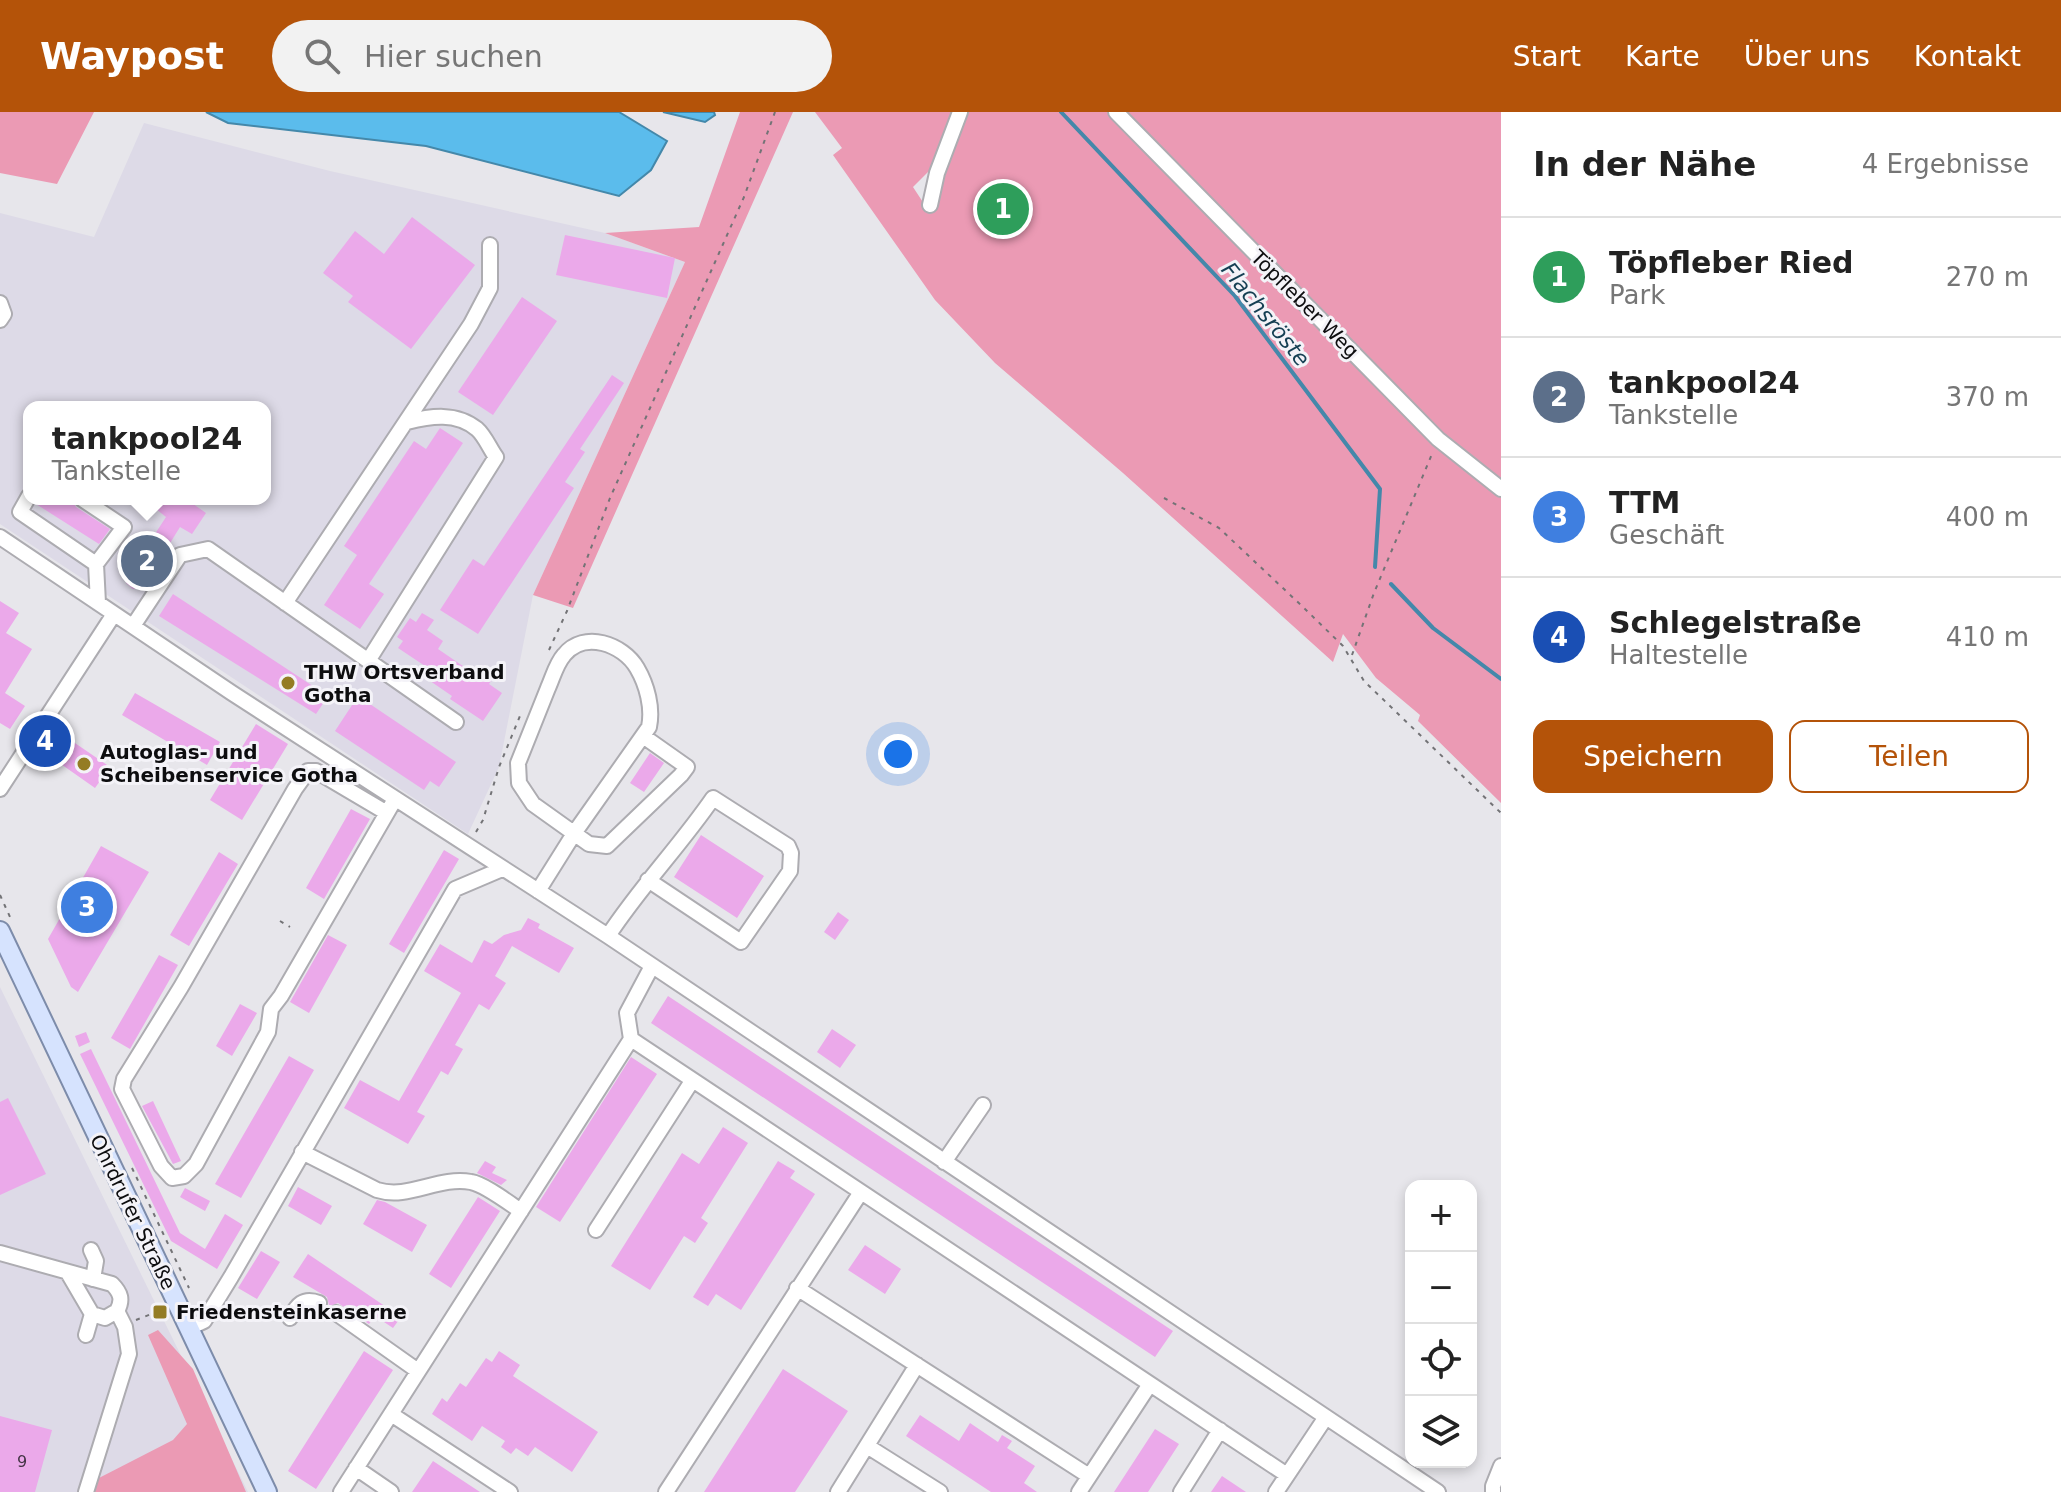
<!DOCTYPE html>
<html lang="de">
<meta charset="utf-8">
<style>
:root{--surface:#fff;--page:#f2f2f2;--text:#222;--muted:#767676;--line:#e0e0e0;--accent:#b45309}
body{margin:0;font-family:"DejaVu Sans",sans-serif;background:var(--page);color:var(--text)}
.controls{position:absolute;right:24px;bottom:24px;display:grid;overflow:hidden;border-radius:16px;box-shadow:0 4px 12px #0003}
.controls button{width:72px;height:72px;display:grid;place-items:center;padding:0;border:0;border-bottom:2px solid var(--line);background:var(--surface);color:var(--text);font:40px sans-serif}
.you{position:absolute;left:898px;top:642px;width:28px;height:28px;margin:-20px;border:6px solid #fff;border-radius:50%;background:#1a73e8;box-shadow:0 0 0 12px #1a73e833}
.badge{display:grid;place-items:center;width:52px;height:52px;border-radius:50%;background:var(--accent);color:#fff;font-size:26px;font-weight:700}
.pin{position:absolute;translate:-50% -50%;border:4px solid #fff;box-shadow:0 2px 8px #0006}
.popup{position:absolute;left:23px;top:289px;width:248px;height:104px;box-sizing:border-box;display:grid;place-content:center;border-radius:16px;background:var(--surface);filter:drop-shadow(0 2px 6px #0005);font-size:26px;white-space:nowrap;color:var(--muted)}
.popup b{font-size:30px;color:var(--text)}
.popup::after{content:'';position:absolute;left:50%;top:100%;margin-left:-16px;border:16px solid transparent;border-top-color:var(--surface)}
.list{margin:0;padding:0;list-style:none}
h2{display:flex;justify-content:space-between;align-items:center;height:104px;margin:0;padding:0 32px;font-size:34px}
h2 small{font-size:26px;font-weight:400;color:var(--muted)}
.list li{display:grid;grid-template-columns:52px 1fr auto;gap:24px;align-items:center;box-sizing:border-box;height:120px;padding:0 32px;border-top:2px solid var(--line)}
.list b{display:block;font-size:30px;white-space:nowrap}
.list p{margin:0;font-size:26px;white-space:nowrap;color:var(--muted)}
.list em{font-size:26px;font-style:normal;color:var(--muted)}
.actions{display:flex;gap:16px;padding:24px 32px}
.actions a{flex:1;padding:18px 0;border:2px solid var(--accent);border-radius:16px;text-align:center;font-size:28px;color:var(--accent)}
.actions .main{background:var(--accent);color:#fff}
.icon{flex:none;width:44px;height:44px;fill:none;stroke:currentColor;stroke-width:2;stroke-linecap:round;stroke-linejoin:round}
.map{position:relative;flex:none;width:1501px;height:1380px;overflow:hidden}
header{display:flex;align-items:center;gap:48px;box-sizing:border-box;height:112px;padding:0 40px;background:var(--accent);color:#fff}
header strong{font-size:38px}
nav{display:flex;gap:44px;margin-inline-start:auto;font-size:28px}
.search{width:560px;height:72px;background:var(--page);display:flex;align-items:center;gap:20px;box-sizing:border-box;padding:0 28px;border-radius:44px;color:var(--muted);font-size:30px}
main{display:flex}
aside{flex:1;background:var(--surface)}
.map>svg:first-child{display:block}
</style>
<header>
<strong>Waypost</strong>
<div class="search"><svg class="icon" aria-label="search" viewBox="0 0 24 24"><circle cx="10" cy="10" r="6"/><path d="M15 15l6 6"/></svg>Hier suchen</div>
<nav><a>Start</a><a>Karte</a><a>Über uns</a><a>Kontakt</a></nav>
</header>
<main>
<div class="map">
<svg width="1501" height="1380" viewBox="0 0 1501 1380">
<rect width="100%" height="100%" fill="#e7e6eb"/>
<path fill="#dddae7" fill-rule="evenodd" d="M144,11L330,59L605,121L685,150L533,483L499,655L468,722L0,412V101L94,125ZM29,295H265V387H29Z
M0,875L248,1380H0Z"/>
<path fill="#eb9ab4" d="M0,0H94L57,72L0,61Z
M740,0H793L573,496L533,483L685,150L605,121L699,115Z
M815,0H955L932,56L913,75L930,101L969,0H1501V691L1418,609L1420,603L1376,566L1343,522L1333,550L1123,361L995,251L935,188L833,43L842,36Z
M158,1218L193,1257L246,1380H93L97,1367L173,1328L187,1312L148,1223Z"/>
<path fill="#5bbcec" stroke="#48a" stroke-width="2" d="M206,0H619L667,29L651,58L619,84L426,34L228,11Z
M663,0H714L715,3L705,10Z"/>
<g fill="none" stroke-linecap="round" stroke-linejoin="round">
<path stroke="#48a" stroke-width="4" d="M1061,0L1235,184L1380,377L1375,455
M1391,472L1433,516L1501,567"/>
</g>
<path fill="#eba9ea" d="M412,105L475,153L411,237L348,190L353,184L323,161L355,119L384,142Z
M565,123L675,146L667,186L556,163Z
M522,185L557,209L493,303L458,280Z
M612,263L624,271L580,337L585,340L565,370L574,376L478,522L440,498L473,447L484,454Z
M440,316L463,331L369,472L384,482L360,517L324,493L357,443L344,434L414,329L426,337Z
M38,387H71L76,395L110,417L99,432L36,392Z
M163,387H186L206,401L192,422L180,415L143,475L133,477L126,471L127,465L166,405L156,397Z
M173,482L328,584L316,602L159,504Z
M0,489L19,501L6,521L32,537L5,581L25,594L10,617L0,611Z
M422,501L434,508L427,518L443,529L438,537L476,563L483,553L496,562L489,572L502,581L483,609L450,587L452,584L420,562L425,554L398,536L403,529L397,525L410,506L416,510Z
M135,581L220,630L207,653L122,603Z
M358,584L456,650L439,675L430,669L424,678L335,619Z
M256,612L288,632L242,708L210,688Z
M72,629L110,655L95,676L58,650Z
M650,641L664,651L644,680L630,671Z
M351,697L370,707L324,787L306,776Z
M701,723L764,764L737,806L674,765Z
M101,734L149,760L78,880L71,875L48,827Z
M444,738L459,747L404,841L389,832Z
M219,740L238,752L189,834L170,823Z
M838,800L849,808L835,828L824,820Z
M528,806L540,812L538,816L574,836L559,861L512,834L495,864L506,871L489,898L479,892L455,933L463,937L448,963L441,959L417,1000L425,1004L408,1032L344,996L360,968L399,989L461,881L424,859L440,832L472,851L484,828L492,832L504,823L521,818Z
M328,823L347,833L309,901L290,890Z
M159,843L178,853L130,937L111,926Z
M668,884L1173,1219L1155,1245L651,911Z
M240,892L257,901L232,944L216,934Z
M832,917L856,933L840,956L817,940Z
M86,920L90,930L79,935L75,924Z
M91,937L180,1121L205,1137L225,1102L243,1113L217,1157L171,1129L80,942Z
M289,944L314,958L241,1086L215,1072Z
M631,945L657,962L560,1110L536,1095Z
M8,986L46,1062L0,1083V990Z
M153,989L181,1049L173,1052L142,994Z
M723,1015L748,1031L701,1106L708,1111L695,1131L684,1124L650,1178L611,1154L682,1041L699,1052Z
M485,1049L496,1055L492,1061L507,1068L501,1073L477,1061Z
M778,1049L795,1059L790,1066L815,1082L741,1198L716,1182L708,1194L693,1185Z
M298,1075L332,1094L321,1113L288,1094Z
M185,1076L210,1089L205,1099L180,1085Z
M478,1085L500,1099L451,1176L429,1162Z
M377,1088L385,1090L427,1113L412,1140L363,1112Z
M865,1133L901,1157L885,1182L848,1158Z
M261,1139L280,1150L257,1187L238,1176Z
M308,1142L401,1205L393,1216L375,1204L369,1212L338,1191L328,1195L326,1202L323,1200L329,1193L327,1185L293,1165Z
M364,1239L393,1258L316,1377L288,1359Z
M499,1239L520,1253L513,1264L598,1320L572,1360L535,1335L528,1344L516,1336L511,1342L501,1335L505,1329L482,1314L472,1329L432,1302L442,1286L447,1290L460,1271L466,1275L486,1246L492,1250Z
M783,1257L848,1299L795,1380H704Z
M920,1303L959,1329L970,1311L998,1330L1002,1323L1012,1329L1007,1336L1035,1354L1024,1371L1037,1380H991L906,1324Z
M0,1304L52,1318L35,1380H0Z
M1155,1317L1179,1332L1148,1380H1114Z
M433,1349L480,1380H412Z
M1222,1364L1246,1380H1211Z"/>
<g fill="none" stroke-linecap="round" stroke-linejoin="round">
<defs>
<path id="minor" d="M1116,0L1438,327L1501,377
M930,93L937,61L960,0
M0,191L4,202L0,208
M29,384L20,400L96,452
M82,387L124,415L96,452L98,491
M0,425L232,581L608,824L1438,1380
M285,491L471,212L490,176V133
M133,514L180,443L208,437L456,610
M368,549L496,345C490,337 485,324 477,317C456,300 431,304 407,310
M0,677L114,502
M387,701L316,659H308L295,677L181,875L124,967L122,977L161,1054L172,1066L184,1064L196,1052L268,920L271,897L281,884L395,687
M538,779L575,720L649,615C653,596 647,573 637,556C623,532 584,518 564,543C556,552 553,565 548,576C538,601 528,626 518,651L519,671L533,692L589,732L607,734L681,663L687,655L643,624
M608,824C640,775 680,734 713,686L788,734L791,741L790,759L741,830L648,768
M652,854L627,901L631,927L1287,1363
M302,1040L377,1078C409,1088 438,1064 471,1070C484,1072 509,1091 521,1099
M944,1050L983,993
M596,1118L692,969
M91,1138L96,1149L93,1167
M0,1141L112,1172C121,1181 123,1188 117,1199L105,1206L92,1202L68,1161
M797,1176L1089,1364
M336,1201L418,1259
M290,1206C297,1193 303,1185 319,1191
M189,1216L204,1209L231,1165L455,777L502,757
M86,1223L92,1202
M391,1302L510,1380
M867,1334L940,1380
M356,1356L391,1380
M86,1380L129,1242L125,1215L117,1199
M341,1380L631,927
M666,1380L861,1080
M838,1380L917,1253
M1079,1380L1150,1272
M1181,1380L1220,1318
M1276,1380L1326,1305
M1493,1380V1374L1501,1354"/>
<path id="major" d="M0,819L267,1380"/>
</defs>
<use href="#minor" stroke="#adacb1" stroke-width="18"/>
<use href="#major" stroke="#7d8caa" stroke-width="22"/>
<path stroke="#737376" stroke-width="2" stroke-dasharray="4 6" stroke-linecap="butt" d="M1164,386L1219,416L1303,495L1343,534L1364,569L1501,701
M549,538L567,499L610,386L744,85L775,0
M1352,543L1374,481L1432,342
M476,720L483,708L499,655L522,599
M0,783L10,805
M280,809L290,815
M132,1056L189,1176
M136,1208L164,1197"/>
<use href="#minor" stroke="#fff" stroke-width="14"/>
<use href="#major" stroke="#d6e3fe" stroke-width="18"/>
</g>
<g fill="#947c24" stroke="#f4f3f8" stroke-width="3">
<circle cx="288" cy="571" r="8"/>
<circle cx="84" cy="652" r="8"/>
<rect x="152" y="1192" width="16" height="16" rx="4"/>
</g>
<g text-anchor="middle" stroke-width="6" stroke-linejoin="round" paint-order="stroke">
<g font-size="16" fill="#443446">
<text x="22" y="1355">9</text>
</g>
<g font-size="20" fill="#0d0d0f" stroke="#f4f3f8">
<text transform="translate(1305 192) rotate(45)" y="7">Töpfleber Weg</text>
<text transform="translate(133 1100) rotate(64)" y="7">Ohrdrufer Straße</text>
</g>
<g font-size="20" font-weight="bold" fill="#0d0d0f" stroke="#f4f3f8" text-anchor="start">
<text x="304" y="567">THW Ortsverband<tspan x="304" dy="23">Gotha</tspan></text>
<text x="100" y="647">Autoglas- und<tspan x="100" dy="23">Scheibenservice Gotha</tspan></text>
<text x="176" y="1207">Friedensteinkaserne</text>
</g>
<g font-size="22" font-style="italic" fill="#153f53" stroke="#f4f3f8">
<text transform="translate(1266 202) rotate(51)" y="8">Flachsröste</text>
</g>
</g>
</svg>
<div class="controls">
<button>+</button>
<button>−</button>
<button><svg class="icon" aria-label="locate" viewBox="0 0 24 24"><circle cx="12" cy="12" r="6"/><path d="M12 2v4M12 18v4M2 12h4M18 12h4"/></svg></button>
<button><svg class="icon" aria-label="layers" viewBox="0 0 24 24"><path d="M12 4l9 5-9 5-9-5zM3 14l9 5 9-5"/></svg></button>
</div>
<div class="you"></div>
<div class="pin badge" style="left:1003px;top:97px;background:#2e9e5b">1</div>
<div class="pin badge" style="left:147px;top:449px;background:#5c6f8a">2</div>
<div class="popup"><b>tankpool24</b>Tankstelle</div>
<div class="pin badge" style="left:87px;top:795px;background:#3f7fe0">3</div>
<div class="pin badge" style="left:45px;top:629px;background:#1a4fb4">4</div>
</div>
<aside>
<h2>In der Nähe<small>4 Ergebnisse</small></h2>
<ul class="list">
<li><span class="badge" style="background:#2e9e5b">1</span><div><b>Töpfleber Ried</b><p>Park</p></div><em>270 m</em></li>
<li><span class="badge" style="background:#5c6f8a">2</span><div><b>tankpool24</b><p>Tankstelle</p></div><em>370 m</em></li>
<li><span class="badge" style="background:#3f7fe0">3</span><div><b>TTM</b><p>Geschäft</p></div><em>400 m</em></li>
<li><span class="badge" style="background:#1a4fb4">4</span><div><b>Schlegelstraße</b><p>Haltestelle</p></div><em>410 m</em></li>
</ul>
<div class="actions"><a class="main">Speichern</a><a>Teilen</a></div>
</aside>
</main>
